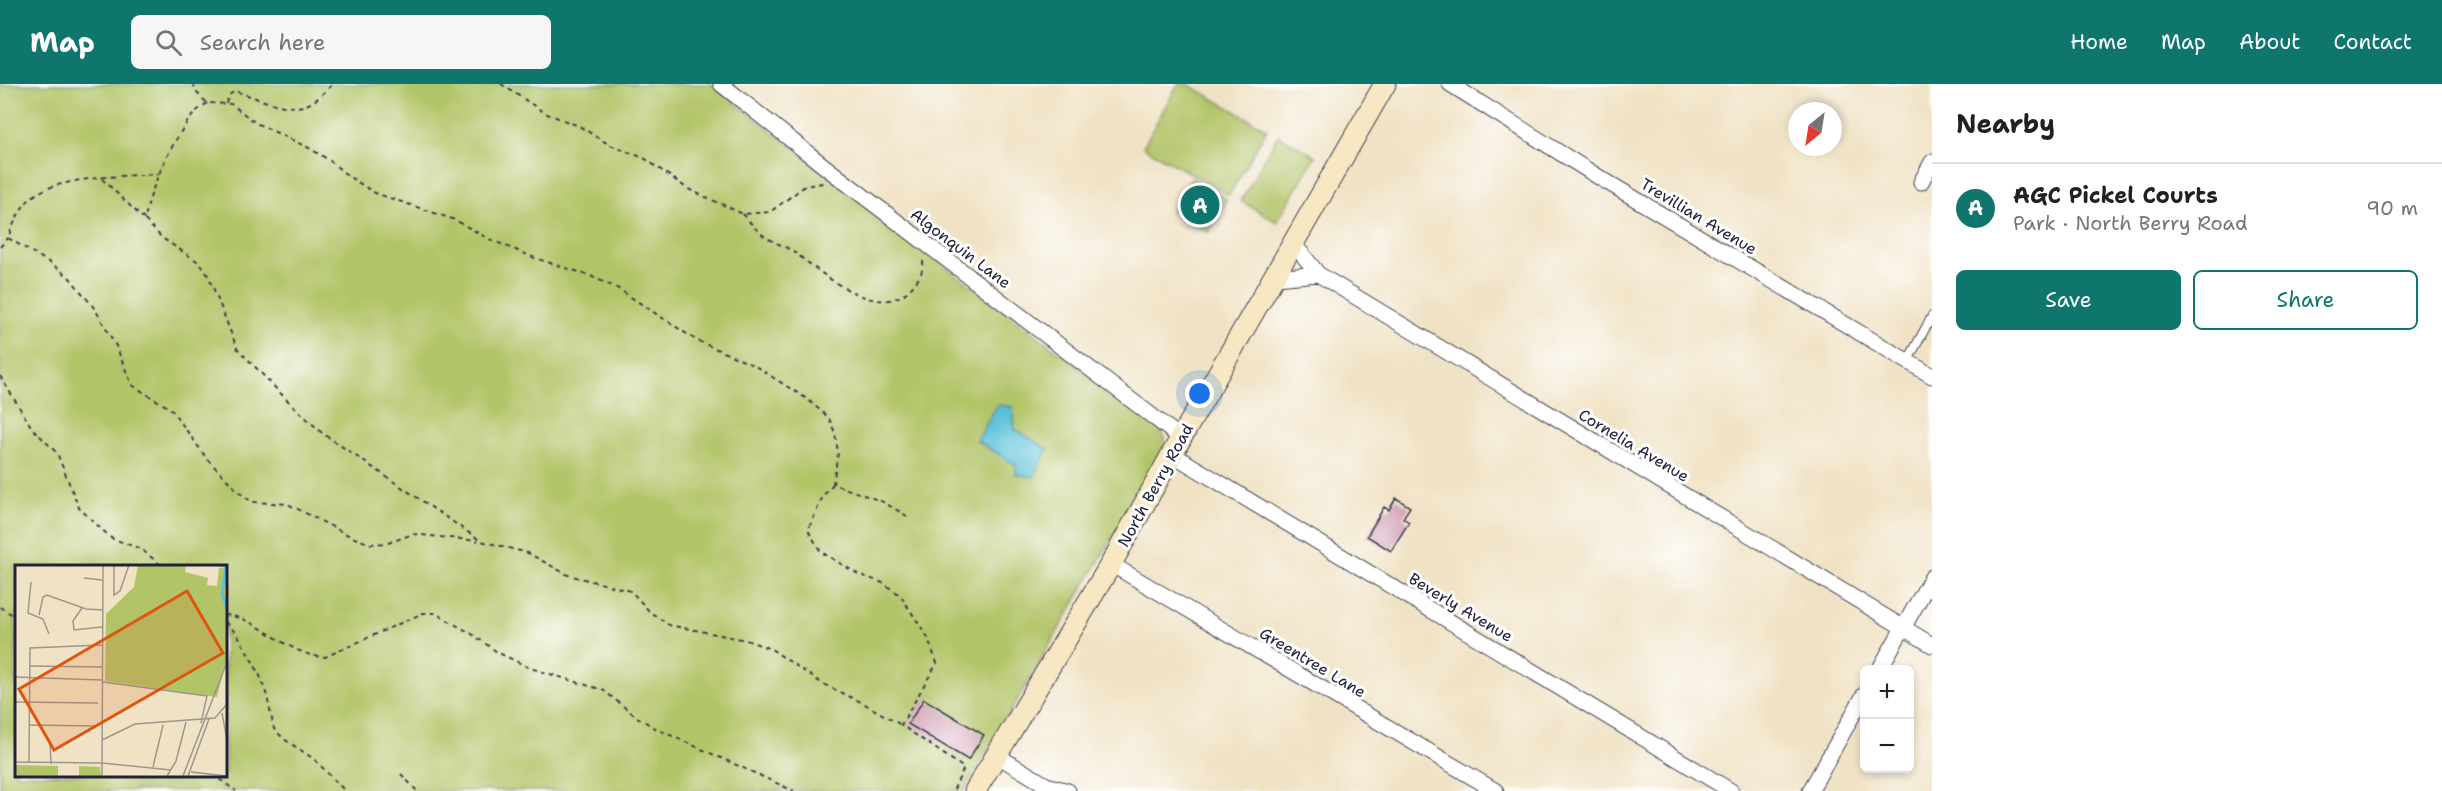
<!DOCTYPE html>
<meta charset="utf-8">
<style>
:root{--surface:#fff;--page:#f6f6f6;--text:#202124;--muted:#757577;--line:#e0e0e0;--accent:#0f766e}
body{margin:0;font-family:"Shantell Sans",sans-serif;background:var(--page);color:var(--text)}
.controls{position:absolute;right:18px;bottom:18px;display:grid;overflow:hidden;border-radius:9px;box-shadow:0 3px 9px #0003}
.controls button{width:54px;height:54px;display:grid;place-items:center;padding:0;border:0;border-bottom:2px solid var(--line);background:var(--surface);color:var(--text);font:30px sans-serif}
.compass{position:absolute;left:1788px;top:18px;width:54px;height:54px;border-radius:50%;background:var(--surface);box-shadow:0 3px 9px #0003;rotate:210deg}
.you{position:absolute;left:1200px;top:310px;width:21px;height:21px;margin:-15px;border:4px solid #fff;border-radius:50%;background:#1a73e8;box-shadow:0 0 0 9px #1a73e833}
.badge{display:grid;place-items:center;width:39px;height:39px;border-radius:50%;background:var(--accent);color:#fff;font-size:20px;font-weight:700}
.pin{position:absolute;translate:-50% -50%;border:3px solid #fff;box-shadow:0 2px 6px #0006}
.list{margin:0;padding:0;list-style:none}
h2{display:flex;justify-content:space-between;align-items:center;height:78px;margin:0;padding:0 24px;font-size:26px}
h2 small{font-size:20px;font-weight:400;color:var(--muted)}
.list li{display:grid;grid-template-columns:39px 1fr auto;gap:18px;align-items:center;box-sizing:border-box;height:90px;padding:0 24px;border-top:2px solid var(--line)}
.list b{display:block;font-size:22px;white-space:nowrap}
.list p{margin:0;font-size:20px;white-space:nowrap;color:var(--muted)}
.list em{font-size:20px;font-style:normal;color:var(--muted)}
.actions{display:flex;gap:12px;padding:18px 24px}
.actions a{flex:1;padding:14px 0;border:2px solid var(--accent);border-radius:9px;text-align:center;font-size:21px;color:var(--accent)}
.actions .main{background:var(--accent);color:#fff}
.icon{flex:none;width:33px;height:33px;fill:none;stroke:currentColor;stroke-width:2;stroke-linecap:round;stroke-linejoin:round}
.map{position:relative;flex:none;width:1932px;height:707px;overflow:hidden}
header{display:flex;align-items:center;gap:36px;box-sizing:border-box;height:84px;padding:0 30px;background:var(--accent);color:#fff}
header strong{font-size:28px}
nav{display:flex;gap:33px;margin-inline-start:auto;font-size:21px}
.search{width:420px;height:54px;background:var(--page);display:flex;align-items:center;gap:15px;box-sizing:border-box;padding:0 21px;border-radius:9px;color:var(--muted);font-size:22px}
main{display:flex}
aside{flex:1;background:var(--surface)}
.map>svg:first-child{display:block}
</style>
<header>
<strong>Map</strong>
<div class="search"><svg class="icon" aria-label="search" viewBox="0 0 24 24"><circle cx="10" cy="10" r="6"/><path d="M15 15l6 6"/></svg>Search here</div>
<nav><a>Home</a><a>Map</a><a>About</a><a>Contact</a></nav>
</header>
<main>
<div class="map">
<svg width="1932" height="707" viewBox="0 0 1932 707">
<rect width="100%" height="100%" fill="#fff"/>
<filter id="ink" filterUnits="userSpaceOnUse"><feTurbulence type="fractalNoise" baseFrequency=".0167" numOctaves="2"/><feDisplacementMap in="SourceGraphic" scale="12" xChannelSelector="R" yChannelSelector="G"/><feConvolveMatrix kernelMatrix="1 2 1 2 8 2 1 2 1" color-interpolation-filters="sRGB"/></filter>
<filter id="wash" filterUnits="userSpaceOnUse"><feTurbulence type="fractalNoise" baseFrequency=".008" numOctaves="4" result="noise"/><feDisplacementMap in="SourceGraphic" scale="24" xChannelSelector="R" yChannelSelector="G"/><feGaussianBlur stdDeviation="1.35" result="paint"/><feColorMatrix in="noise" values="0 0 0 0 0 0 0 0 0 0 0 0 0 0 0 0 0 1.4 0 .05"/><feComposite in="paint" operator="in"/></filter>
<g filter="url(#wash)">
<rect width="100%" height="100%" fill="#f0e2c4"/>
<path fill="#b2c468" stroke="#6a7352" stroke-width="1.5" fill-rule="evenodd" d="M0,0H711L954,189L1158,343L1165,355V364L964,707H0ZM16,482H225V690H16Z
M1178,0H1187L1267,45L1229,111L1143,63Z
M1278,51L1315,72L1277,138L1241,117Z
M1191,94L1227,115L1209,148L1172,127Z"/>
<path fill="#5ac1d7" stroke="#3e7289" stroke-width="1.5" d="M997,321L1013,323L1015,345L1048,365L1033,393L1016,390V381L977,357Z"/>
<g id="blocks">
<path fill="#d3a2b7" d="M1396,414L1410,423L1403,434L1409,438L1391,467L1367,452L1384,423L1389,426Z
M924,615L984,651L968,676L908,640Z"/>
</g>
</g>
<g filter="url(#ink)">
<use href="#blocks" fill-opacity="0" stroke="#413f50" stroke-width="1.5"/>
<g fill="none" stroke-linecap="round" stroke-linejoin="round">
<defs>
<path id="lane" d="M1907,278L1932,232"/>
<path id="street" d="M721,0L824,82L1181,354
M1450,0L1597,92L1932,292
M1921,98L1932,78
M1318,190L1932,561
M1275,194L1318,190L1294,160
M1172,370L1731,707
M1111,480L1496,707
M1879,586L1932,493
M996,671L1046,701L1068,707
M1810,707L1864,611"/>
<path id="secondary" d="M975,707L1111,480L1181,354L1385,0"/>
</defs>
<use href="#lane" stroke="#413f50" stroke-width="10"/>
<use href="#street" stroke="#413f50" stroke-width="17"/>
<use href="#secondary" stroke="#413f50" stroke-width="23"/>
<path stroke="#413f50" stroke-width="2" stroke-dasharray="4.5 4.5" stroke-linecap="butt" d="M193,0L197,9L207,19L231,20L256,39L309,64L329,76L348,92L375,109L455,136L489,155L535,174L588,191L617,204L696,256L755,282L807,315L829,334L835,349L838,369L833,400L881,417L907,432
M501,0L545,29L579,42L610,61L644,74L688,105L743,130L770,128L805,102L823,99
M207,19C203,23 196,26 193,31C174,53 148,107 145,136L162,154L200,179L209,193L237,264L286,315L322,349L481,457L528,469L568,491L631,507L650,528L669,541L746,556L771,565L823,600L863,619L901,641
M226,19L229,11L235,7C255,13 286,28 306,21C317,17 325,7 333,0
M160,90C128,92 55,92 31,114C19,125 14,139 8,154L52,180L70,194L95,225L116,262L132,301L171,325L208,376L240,409L252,418L288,420L352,453L371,460L388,459L413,450L478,457
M102,95L145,136
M743,130C751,139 758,149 769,155C778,160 786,163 794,168C821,188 877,239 910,205C918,197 924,187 923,177
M0,163L8,154
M0,292L32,344L57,369L79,424L111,454L141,465L162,482
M833,400L823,412L808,446L821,468L858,490L883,499L900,511L927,552L937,579L901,641L964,684L953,707
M0,523L16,533
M225,531C261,534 287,572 325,573L423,529H435L472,550L497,568L530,584L603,606L637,633L657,645L794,707
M225,538L237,550L259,589L267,612L274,645L284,655L314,675L345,707
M212,690L236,707
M401,690L417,707"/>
<use href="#lane" stroke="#fff" stroke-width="8"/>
<use href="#street" stroke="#fff" stroke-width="15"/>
<use href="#secondary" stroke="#f7e8c3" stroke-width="21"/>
</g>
</g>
<g text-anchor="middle" stroke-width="6" stroke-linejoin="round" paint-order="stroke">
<g font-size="16" fill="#22223b" stroke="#fff">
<text transform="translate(1699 132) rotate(31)" y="6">Trevillian Avenue</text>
<text transform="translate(961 164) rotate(37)" y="6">Algonquin Lane</text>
<text transform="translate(1634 361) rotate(31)" y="6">Cornelia Avenue</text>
<text transform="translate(1155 401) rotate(-61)" y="6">North Berry Road</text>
<text transform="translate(1461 523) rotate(31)" y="6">Beverly Avenue</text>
<text transform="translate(1313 578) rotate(31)" y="6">Greentree Lane</text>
</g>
</g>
<g transform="translate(15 481)">
<rect width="212" height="212" fill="#f0e2c4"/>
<path d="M123,0H171L170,7L193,13L192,20L202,21L204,3L211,2V97L202,132L90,116L91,49L119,22ZM0,200L43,201V211H0ZM64,201L85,202L86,211H64Z" fill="#b2c468"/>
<path fill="none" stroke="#5ac1d7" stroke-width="3" d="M211,2L207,28L212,44"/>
<path fill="none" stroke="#9e958d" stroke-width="1.5" d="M99,0V30L105,26L114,0M189,0L212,1M69,13L87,15M16,17L13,48L28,54L34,69M67,43L58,56L59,65L87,62M24,50L28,32L32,30L71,44L88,45M14,101L87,102M0,112L87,115M88,117L192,131L186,158M0,137L83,138M207,148L212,175M15,160L81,161M87,175L120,159L200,153L212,139M35,176L36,199M0,197L87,198M14,197L15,83L87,80M87,198L156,205M138,202L148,160M176,207L212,211M87,211L88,0M152,211L161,196L171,157M168,211L212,97M173,211L194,154"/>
<path fill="#de560e" fill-opacity="0.15" stroke="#de560e" stroke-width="3" d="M172,26L208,88L39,185L4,124Z"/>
<rect width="212" height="212" fill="none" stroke="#22223b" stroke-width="3"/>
</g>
</svg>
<div class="controls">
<button>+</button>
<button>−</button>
</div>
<svg class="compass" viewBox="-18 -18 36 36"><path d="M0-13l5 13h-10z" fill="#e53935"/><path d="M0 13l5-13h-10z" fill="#757577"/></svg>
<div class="you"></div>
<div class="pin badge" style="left:1200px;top:121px">A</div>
</div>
<aside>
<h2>Nearby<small></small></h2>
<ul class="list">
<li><span class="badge">A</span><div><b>AGC Pickel Courts</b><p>Park · North Berry Road</p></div><em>90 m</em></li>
</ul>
<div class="actions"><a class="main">Save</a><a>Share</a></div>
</aside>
</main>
